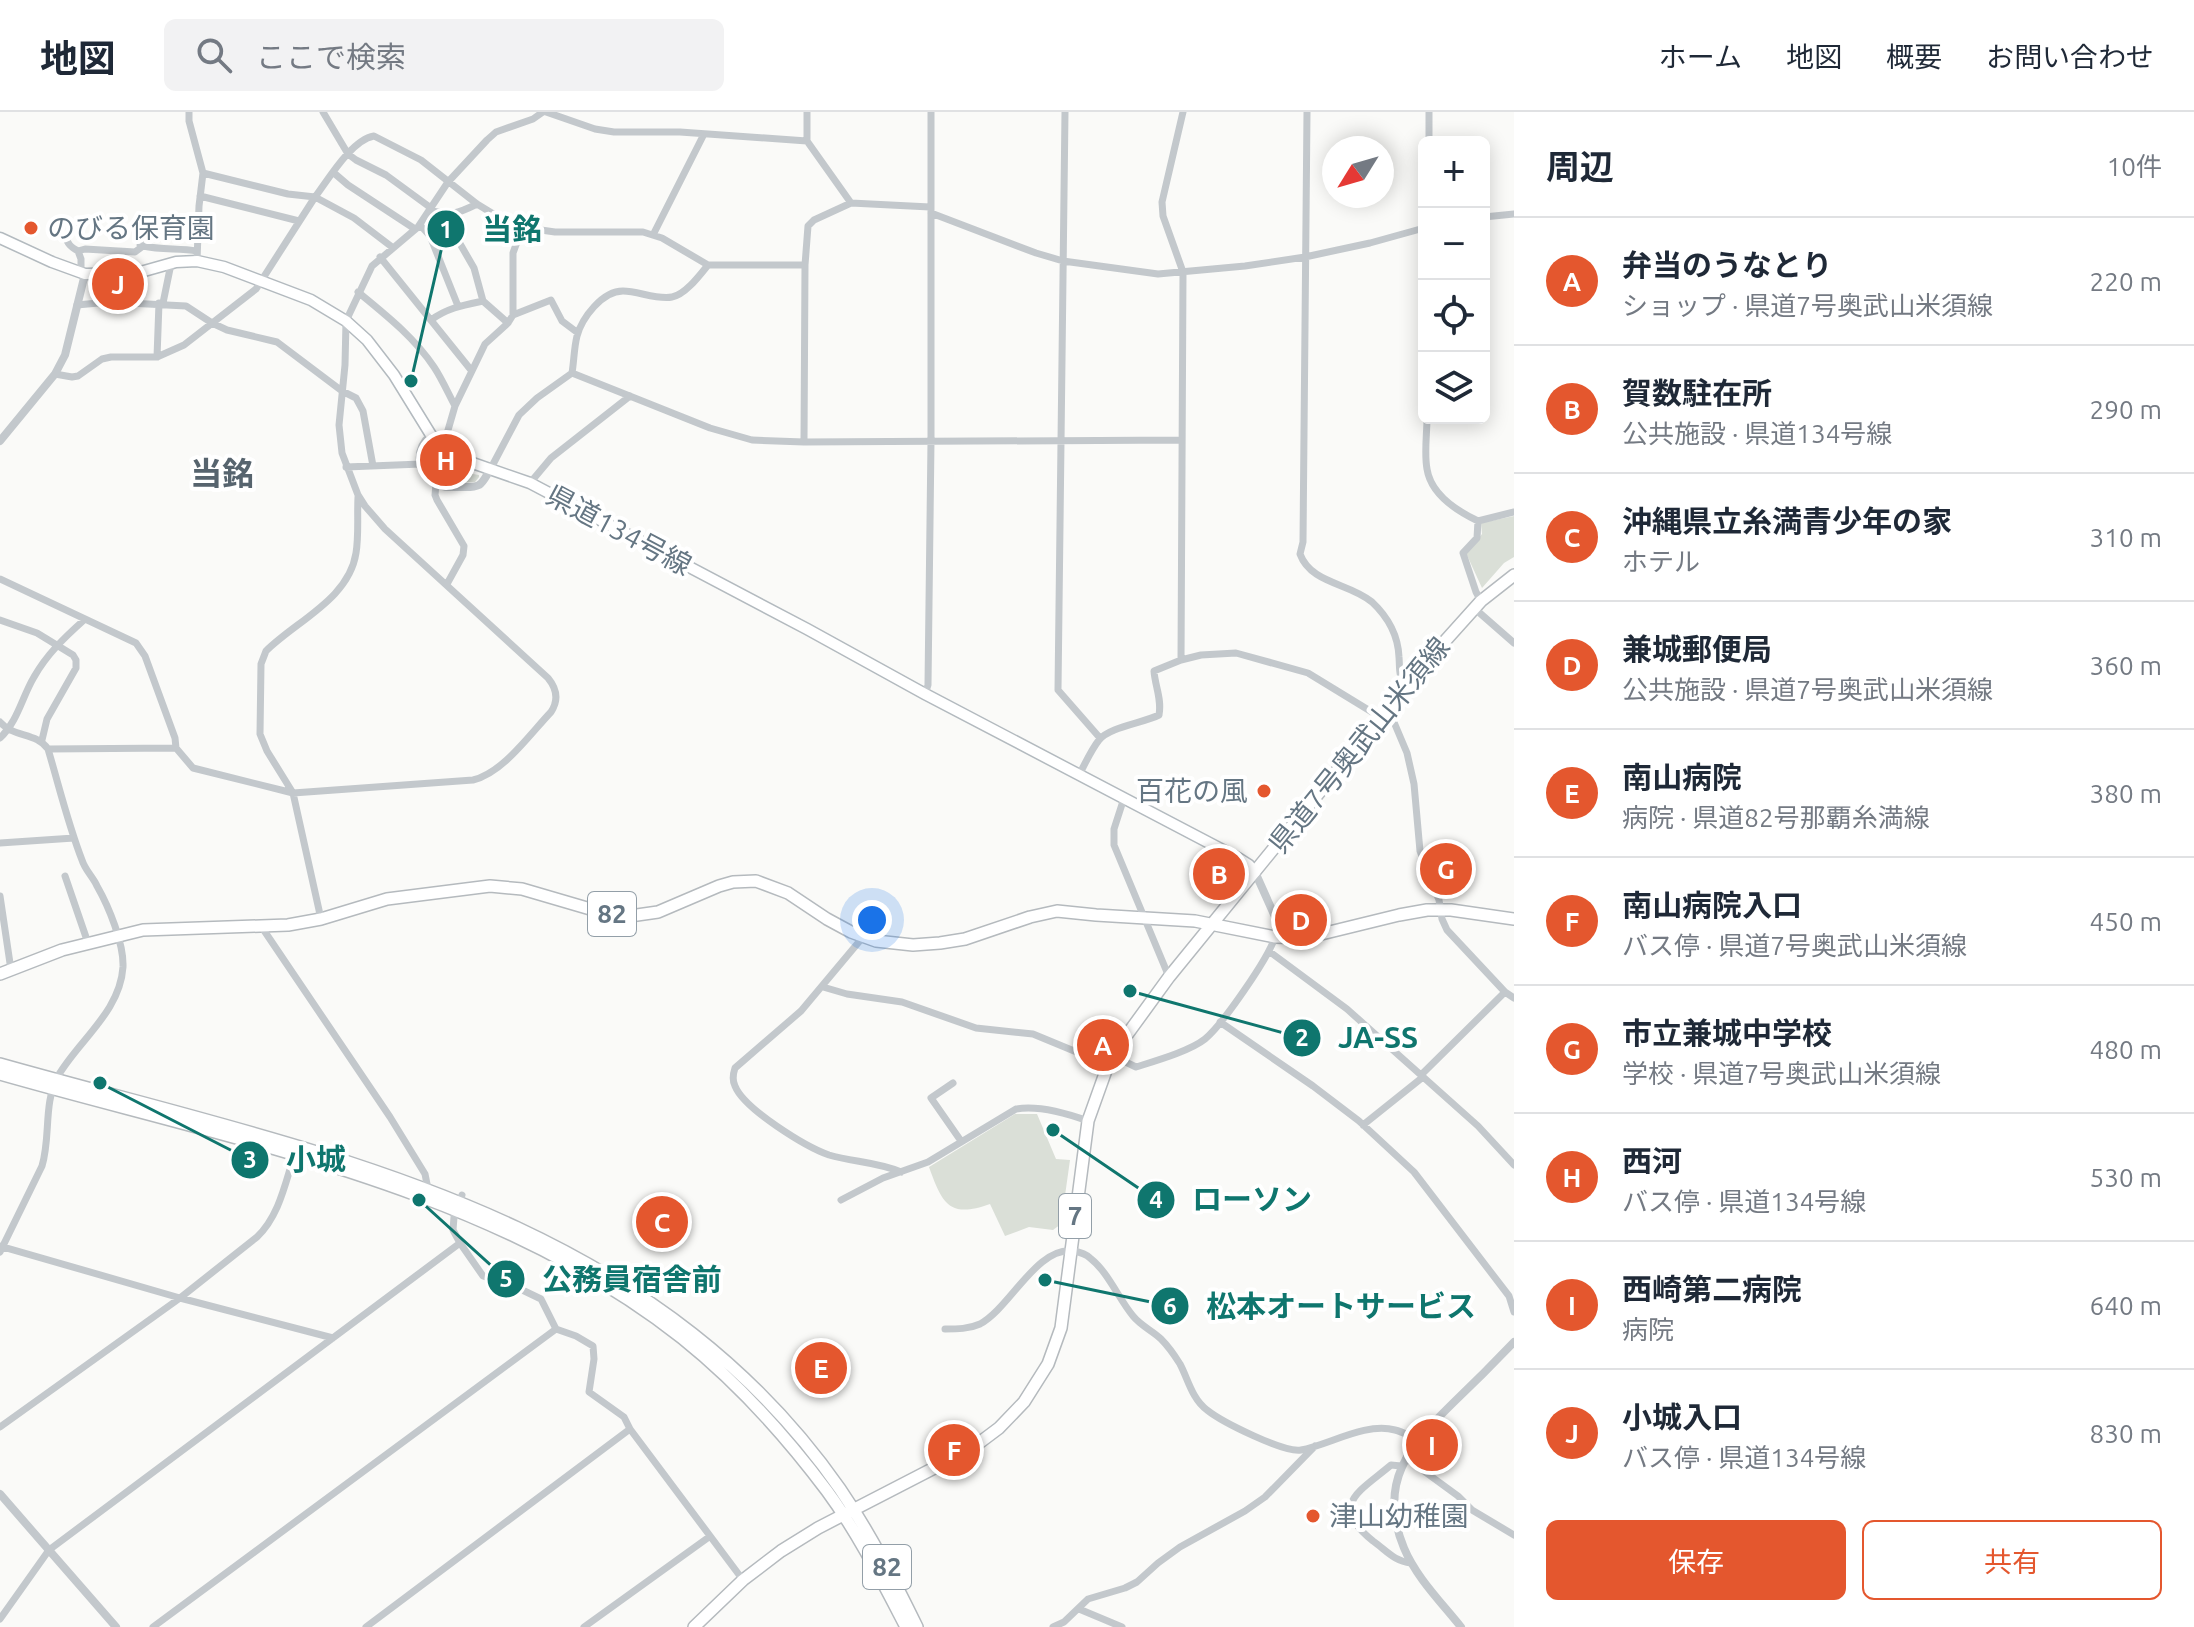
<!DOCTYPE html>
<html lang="ja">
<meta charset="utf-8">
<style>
:root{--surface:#fff;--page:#f2f2f3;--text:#1f2937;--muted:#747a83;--line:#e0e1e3;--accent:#e4572e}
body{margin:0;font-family:Ubuntu,"Noto Sans JP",sans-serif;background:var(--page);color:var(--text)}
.controls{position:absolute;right:24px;top:24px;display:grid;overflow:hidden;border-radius:12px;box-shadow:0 4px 20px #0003}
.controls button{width:72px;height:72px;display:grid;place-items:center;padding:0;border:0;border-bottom:2px solid var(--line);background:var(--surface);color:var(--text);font:40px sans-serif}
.compass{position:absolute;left:1322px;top:24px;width:72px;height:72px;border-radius:50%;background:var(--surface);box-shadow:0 4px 20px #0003;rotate:233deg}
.you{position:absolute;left:872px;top:808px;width:28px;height:28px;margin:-20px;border:6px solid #fff;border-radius:50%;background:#1a73e8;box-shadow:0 0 0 12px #1a73e833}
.badge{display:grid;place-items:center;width:52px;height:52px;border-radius:50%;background:var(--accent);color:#fff;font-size:26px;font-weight:700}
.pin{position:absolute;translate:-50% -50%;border:4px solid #fff;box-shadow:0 2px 8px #0006}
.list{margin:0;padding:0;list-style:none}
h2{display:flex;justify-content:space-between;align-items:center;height:104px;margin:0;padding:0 32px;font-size:34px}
h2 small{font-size:26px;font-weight:400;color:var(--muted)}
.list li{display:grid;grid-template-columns:52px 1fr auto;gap:24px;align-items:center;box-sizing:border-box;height:128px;padding:0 32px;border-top:2px solid var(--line)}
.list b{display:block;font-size:30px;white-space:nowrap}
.list p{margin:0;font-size:26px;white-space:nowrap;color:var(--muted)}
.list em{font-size:26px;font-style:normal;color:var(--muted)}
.actions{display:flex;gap:16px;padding:24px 32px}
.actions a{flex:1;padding:18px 0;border:2px solid var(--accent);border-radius:12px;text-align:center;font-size:28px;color:var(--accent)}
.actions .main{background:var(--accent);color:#fff}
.icon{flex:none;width:44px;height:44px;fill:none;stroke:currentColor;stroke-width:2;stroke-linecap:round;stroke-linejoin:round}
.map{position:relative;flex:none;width:1514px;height:1515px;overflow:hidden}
header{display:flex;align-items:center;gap:48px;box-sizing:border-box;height:112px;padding:0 40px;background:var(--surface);border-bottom:2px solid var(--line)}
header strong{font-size:38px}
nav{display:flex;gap:44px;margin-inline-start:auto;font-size:28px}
.search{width:560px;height:72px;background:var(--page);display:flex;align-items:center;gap:20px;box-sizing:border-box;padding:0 28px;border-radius:12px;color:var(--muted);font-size:30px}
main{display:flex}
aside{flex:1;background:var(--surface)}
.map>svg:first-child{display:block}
</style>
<header>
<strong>地図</strong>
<div class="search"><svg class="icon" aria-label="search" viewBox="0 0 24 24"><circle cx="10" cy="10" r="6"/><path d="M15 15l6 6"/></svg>ここで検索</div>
<nav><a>ホーム</a><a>地図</a><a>概要</a><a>お問い合わせ</a></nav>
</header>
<main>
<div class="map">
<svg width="1514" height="1515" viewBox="0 0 1514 1515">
<rect width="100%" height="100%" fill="#fafaf8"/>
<path fill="#dadfd7" d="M430,332C445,353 454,359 479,363V365L475,370C449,371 425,371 425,338Z
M1514,404V445L1504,451L1482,476L1466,441L1482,422L1481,411Z
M1015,1002H1037L1056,1047L1070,1048L1061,1112L1053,1118L1029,1115L1005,1124L990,1092C949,1107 942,1091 929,1055Z"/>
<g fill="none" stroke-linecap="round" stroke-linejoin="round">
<defs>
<path id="secondary" d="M0,126L52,150L85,162L137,161L176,150L197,149L224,155L311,188L346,209L367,228L394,263L431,323L451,341L464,348L530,371L807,517L925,582L1238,746L1249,753L1255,760"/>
<path id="primary" d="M0,862L62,838L143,818L288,813L321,807L387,787L490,774L522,777L604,801L630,804L658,800L719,774L733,770L756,769L788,781L827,807L851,820L876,829L913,833L940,831L965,827L1030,805L1057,799L1096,803L1195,809L1275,825L1305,826L1399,803L1427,798H1451L1514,807
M0,952C308,1039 643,1095 840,1377C870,1421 894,1468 917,1515
M0,962C231,1028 490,1074 682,1226C737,1270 785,1323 827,1379C858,1421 882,1469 906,1515
M694,1515L743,1468L781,1439L818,1416L971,1337L999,1316L1024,1290L1048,1252L1061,1216L1088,1009L1108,953L1121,931L1169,865L1419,558L1481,489L1514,463"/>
</defs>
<use href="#secondary" stroke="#b3babf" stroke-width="13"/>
<use href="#primary" stroke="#b5babe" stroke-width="14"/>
<path stroke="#c3c8cc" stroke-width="7" d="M189,0V9L203,61L199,94L197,149
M323,0L348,42L356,48L386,63L431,96
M546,0L595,17L614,20H680L807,29
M807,0V29L851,91
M1065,0L1058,578L1100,626
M1307,0L1303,430L1300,442C1311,472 1350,471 1372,490C1388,505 1398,522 1399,545C1400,559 1398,562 1406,574
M1429,0V30
M203,61L288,82L315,85C328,68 351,28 374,24L421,48L477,92L513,114L555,120H643L662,126L708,153H805
M334,61L348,73L415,117
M200,84L299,109
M429,98C451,104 457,102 477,92
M931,101L1036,141L1063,149L1158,162L1245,154L1305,145L1370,131L1424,116
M447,103L459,130L474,156L483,189L508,211
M1484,105L1514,102
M81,113L66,124C67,132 71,135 78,139L81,147V160
M420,113L430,124L458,194
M653,123L704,22
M140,136L141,109
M78,139L85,137L135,140L143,134C162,138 179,136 197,139
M380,145L471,258
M358,180C386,203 414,225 434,255C442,267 448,281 455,294
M163,191L171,152
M77,193L109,190L186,194L212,211L227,218L277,230L342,279L356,286L363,299L373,354
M513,203V141L522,116
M431,208C447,196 464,193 483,189
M157,245L159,191
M572,261L710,316L752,328L804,330L1181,328
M55,262L72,265L78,264L102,247L111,245H157L184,233L256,177L315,85L354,106L392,135
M1427,306C1427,322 1424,341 1427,357C1431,383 1457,399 1478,409L1477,426L1463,441L1476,480L1481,489
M804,330L805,153L808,114L814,108L851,91L930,95
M441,333L446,325L455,294L485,232L508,211L513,203L551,188L562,209L578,221
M346,355L421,352
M490,358L519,303L537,286L572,261C574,249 574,236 577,224C582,206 602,179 623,179C638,179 657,188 672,185C685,183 700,163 708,153
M530,371L551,346L630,284
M436,372L435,383L437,388L464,434L463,443L447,472
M1478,409L1514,400
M0,467L136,531L145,544L175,626L176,636L193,656L293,681L473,668C503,661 530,622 551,600C559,588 557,577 548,566L385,417L365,394L358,383L342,341L339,313L345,253L346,209L372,154L418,115L448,70L487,28L496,20L533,7L543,0
M1474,496L1514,531
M0,508L37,521L73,543L76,548V556L47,607L42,628
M1181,548L1183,160L1163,104L1162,90L1183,0
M925,582L928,573L931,329V0
M1388,596L1407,641L1414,672L1420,739L1439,788L1442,807L1447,818L1505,880L1514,886
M0,610C14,626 36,620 48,637C59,674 68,712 82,748C85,758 93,765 97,774C109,795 124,832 123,855C120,900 79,928 58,964C43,992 51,1024 42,1054L0,1140
M0,626C18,609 22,585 34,565C47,542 65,525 84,508
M48,637L176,636
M1079,663C1085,652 1091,638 1099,628C1109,615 1143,611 1159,603C1162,587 1155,574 1154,559L1181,548L1201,543L1236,541L1308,561L1380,605
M1124,686L1114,717V733L1169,865
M0,731L74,726
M65,764L88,831
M0,784L11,858
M321,807L293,681L267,639L260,622L261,552L266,539C296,509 349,487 356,441C359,423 357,403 358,385
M261,814L390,1005L425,1062L428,1077
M863,825L801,899L735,956C733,962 732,968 735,974C744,997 806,1035 829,1043C853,1050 878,1050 901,1060
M1270,840L1347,897L1478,1014L1514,1053
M823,875L847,882L902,890L976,916L1033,922L1108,953
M1220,910L1313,974L1359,1009L1414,1060L1509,1184L1514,1200
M1113,944L1136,955C1155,949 1190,939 1205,927C1222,913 1268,847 1275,825
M1421,963L1505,880
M953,971L931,986L961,1029
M1363,1013L1423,965
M462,1083L454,1105L453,1118L460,1131L483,1164L514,1174L541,1187L556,1217L576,1224L593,1234L594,1247L589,1280L624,1305L630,1317L743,1468
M841,1088L883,1066L928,1050L1016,997C1039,993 1066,1001 1088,1009
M0,1134L180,1186L333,1226
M945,1217C957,1217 969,1217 980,1212C1010,1196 1037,1134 1073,1139C1079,1140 1086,1142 1090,1146C1109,1161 1118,1186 1133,1204C1141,1214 1153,1219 1161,1227C1168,1234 1175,1244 1180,1252C1188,1267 1192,1287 1207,1298C1222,1310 1284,1341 1301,1338C1329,1333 1365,1310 1395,1318C1403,1320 1410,1324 1418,1327
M0,1315L180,1186L257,1125C279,1104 285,1072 294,1044
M1406,1346L1458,1384L1472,1398L1514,1423
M1401,1354L1391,1353C1359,1380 1328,1393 1373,1429C1387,1439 1394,1449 1411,1451
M1079,1497L1122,1515
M0,1507L49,1438L460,1131
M153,1515L556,1217
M366,1515L630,1317
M584,1515L709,1425
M1053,1515L1064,1510L1088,1487L1125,1476L1137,1470L1158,1451L1180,1435L1245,1399L1265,1385L1315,1334"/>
<path stroke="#c3c8cc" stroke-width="8" d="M431,323C415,337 416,359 435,371C442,376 452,375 460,375C466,375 473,376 479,373C484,370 487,362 490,358
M0,329L55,262L65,243L85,162
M1255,760L1277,809L1275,825
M0,1382L116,1515
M1461,1515C1441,1490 1416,1465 1404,1436C1377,1371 1409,1334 1453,1291C1474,1271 1494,1251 1514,1230"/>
<use href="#secondary" stroke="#fff" stroke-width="10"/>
<use href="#primary" stroke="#fff" stroke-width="11"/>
</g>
<g fill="#e4572e" stroke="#fff" stroke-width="3">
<circle cx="31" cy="116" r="8"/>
<circle cx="1264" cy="679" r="8"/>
<circle cx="1313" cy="1404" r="8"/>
</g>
<g text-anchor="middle" stroke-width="8" stroke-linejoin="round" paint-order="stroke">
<g fill="#fff" stroke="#939fa8" stroke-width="2">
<rect x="588" y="780" width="48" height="44" rx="6"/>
<rect x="1059" y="1082" width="32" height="44" rx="6"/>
<rect x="863" y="1433" width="48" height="44" rx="6"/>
</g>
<g font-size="26" font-weight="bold" fill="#657683">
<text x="612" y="811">82</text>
<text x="1075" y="1113">7</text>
<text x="887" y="1464">82</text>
</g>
<g font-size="28" fill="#657683" stroke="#fff" text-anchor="start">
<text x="47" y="126">のびる保育園</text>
<text x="1248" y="689" text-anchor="end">百花の風</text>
<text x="1329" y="1414">津山幼稚園</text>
</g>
<g font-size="28" fill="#657683" stroke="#fff">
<text transform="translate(619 418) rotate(28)" y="10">県道134号線</text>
<text transform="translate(1359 633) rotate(-51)" y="10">県道7号奥武山米須線</text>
</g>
<g font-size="32" font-weight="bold" fill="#57646e" stroke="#fff">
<text x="222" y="373">当銘</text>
</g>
</g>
<path fill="none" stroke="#0f766e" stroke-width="3" d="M411 269L446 117M1130 879L1302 926M100 971L250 1048M1053 1018L1156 1088M419 1088L506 1167M1045 1168L1170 1194"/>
<g fill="#0f766e" stroke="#fff" stroke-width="3">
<circle cx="411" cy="269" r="8"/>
<circle cx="1130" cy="879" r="8"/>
<circle cx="100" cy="971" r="8"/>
<circle cx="1053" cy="1018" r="8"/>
<circle cx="419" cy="1088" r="8"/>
<circle cx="1045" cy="1168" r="8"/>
<circle cx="446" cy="117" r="20"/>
<circle cx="1302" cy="926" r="20"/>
<circle cx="250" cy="1048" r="20"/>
<circle cx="1156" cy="1088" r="20"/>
<circle cx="506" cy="1167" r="20"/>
<circle cx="1170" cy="1194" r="20"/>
</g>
<g font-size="24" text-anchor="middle" font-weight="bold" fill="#fff">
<text x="446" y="126">1</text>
<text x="1302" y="934">2</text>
<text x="250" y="1056">3</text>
<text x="1156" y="1096">4</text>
<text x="506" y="1175">5</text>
<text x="1170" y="1203">6</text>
</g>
<g font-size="30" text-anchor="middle" font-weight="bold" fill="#0f766e" stroke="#fff" stroke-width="8" stroke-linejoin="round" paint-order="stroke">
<text x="512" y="128">当銘</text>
<text x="1378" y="936">JA-SS</text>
<text x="316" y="1058">小城</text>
<text x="1252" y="1098">ローソン</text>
<text x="632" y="1178">公務員宿舎前</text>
<text x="1341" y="1205">松本オートサービス</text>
</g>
</svg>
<div class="controls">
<button>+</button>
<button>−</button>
<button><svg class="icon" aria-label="locate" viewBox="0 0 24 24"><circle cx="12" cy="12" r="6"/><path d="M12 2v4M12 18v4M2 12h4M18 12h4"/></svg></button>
<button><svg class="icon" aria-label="layers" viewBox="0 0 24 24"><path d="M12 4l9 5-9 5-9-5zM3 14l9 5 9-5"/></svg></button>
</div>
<svg class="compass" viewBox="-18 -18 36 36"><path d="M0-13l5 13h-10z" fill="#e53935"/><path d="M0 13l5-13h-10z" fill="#747a83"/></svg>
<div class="you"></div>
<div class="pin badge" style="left:1103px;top:933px">A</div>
<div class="pin badge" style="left:1219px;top:762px">B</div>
<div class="pin badge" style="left:662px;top:1110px">C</div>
<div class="pin badge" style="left:1301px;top:808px">D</div>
<div class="pin badge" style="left:821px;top:1256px">E</div>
<div class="pin badge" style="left:954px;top:1338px">F</div>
<div class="pin badge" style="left:1446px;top:757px">G</div>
<div class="pin badge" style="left:446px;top:348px">H</div>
<div class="pin badge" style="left:1432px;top:1333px">I</div>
<div class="pin badge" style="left:118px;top:172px">J</div>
</div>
<aside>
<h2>周辺<small>10件</small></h2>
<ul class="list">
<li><span class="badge">A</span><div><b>弁当のうなとり</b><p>ショップ · 県道7号奥武山米須線</p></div><em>220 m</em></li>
<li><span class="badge">B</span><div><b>賀数駐在所</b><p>公共施設 · 県道134号線</p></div><em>290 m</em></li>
<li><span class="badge">C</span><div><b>沖縄県立糸満青少年の家</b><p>ホテル</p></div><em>310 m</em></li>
<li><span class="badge">D</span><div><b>兼城郵便局</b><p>公共施設 · 県道7号奥武山米須線</p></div><em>360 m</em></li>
<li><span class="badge">E</span><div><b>南山病院</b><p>病院 · 県道82号那覇糸満線</p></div><em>380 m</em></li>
<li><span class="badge">F</span><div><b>南山病院入口</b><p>バス停 · 県道7号奥武山米須線</p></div><em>450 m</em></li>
<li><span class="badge">G</span><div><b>市立兼城中学校</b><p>学校 · 県道7号奥武山米須線</p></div><em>480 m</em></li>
<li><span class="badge">H</span><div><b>西河</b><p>バス停 · 県道134号線</p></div><em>530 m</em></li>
<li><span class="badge">I</span><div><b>西崎第二病院</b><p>病院</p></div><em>640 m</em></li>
<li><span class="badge">J</span><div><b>小城入口</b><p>バス停 · 県道134号線</p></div><em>830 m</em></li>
</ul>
<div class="actions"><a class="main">保存</a><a>共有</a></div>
</aside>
</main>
